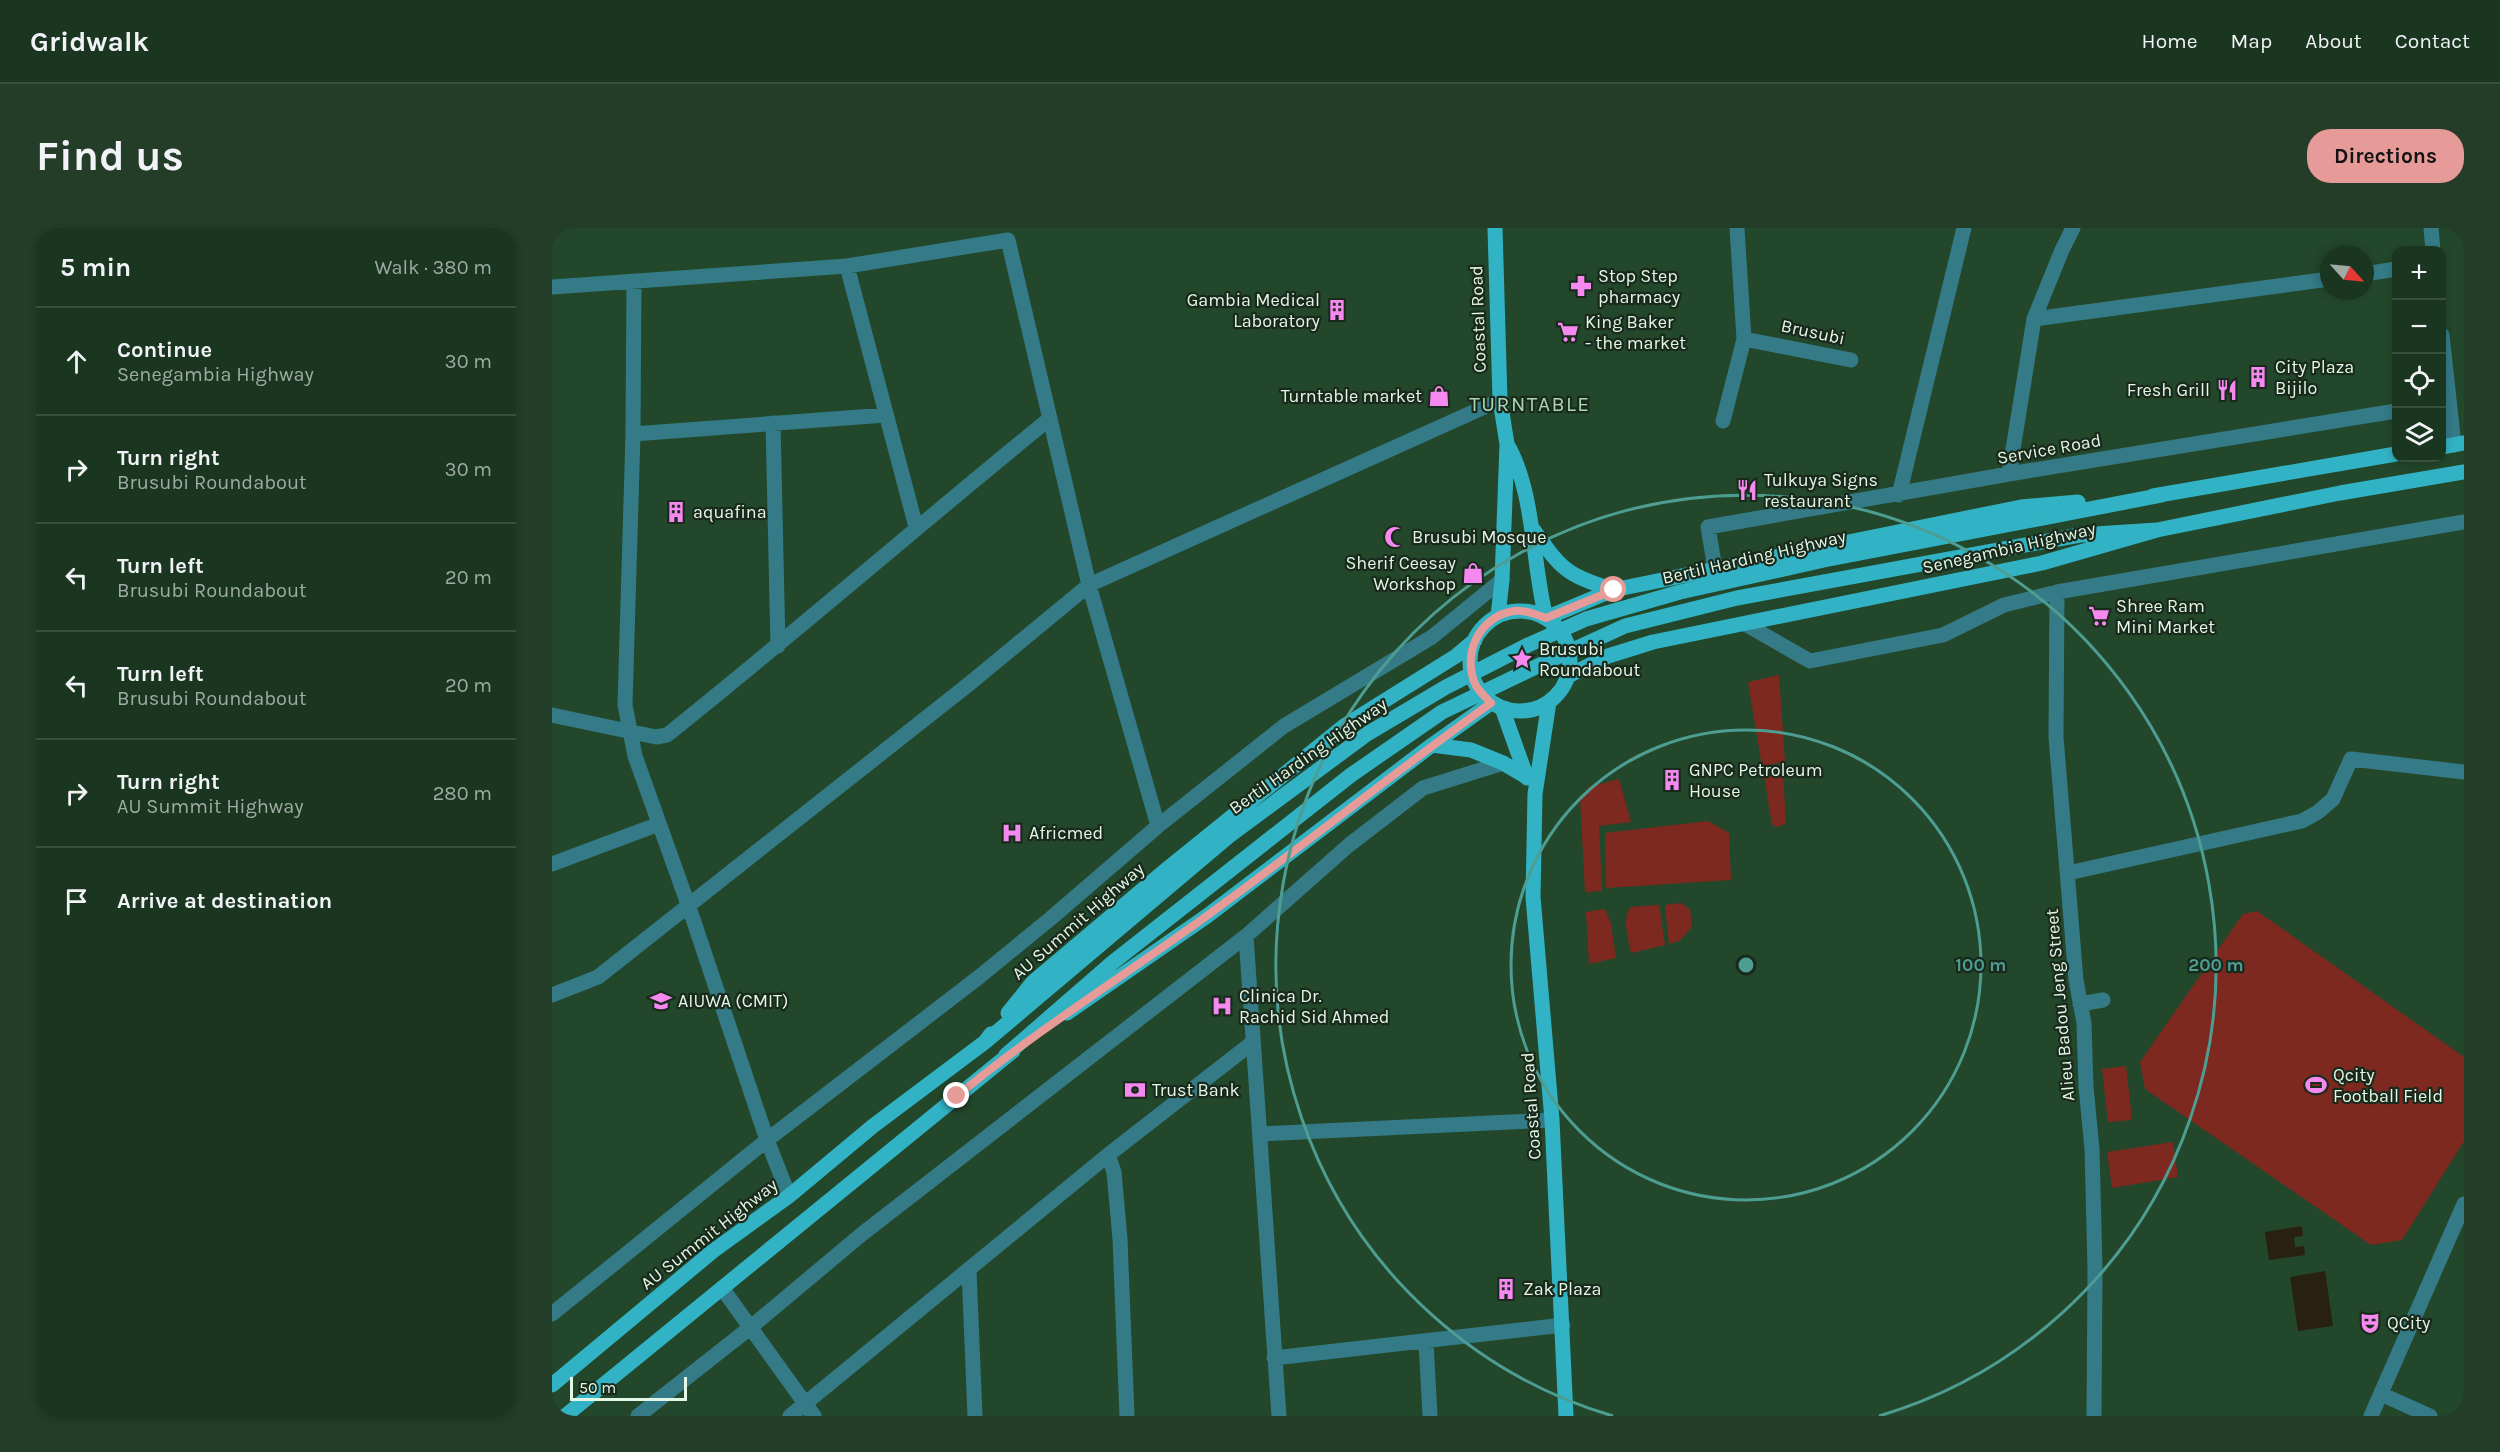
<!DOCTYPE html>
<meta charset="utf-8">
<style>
:root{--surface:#1a3520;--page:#233d29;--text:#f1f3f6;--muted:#9faba5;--line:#38503e;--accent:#e69b98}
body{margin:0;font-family:Karla,sans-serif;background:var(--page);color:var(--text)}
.controls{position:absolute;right:18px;top:18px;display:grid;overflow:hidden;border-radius:12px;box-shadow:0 3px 9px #0003}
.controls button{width:54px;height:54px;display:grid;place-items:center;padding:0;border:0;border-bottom:2px solid var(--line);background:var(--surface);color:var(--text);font:30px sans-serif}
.compass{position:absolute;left:1768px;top:18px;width:54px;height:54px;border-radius:50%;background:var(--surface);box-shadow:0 3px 9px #0003;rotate:117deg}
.scale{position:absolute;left:18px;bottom:15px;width:117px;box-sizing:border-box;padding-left:6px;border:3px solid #e2f7e5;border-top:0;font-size:16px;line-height:21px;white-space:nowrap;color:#e2f7e5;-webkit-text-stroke:4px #19291c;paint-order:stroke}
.stop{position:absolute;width:18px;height:18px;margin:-14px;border:4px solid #e69b98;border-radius:50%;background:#fff}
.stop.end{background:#e69b98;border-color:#fff;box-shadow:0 2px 6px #0008}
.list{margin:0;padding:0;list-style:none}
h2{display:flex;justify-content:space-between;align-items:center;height:78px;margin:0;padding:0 24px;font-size:26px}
h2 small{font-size:20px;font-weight:400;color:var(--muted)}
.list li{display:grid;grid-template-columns:39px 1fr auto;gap:18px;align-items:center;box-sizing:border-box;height:108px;padding:0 24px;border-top:2px solid var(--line)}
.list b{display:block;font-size:22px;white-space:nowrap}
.list p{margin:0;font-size:20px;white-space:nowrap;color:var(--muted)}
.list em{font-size:20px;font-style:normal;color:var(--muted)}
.icon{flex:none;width:33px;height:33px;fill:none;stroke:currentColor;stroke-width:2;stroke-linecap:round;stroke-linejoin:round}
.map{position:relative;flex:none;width:1912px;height:1188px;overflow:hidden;border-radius:24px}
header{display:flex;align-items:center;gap:36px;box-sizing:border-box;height:84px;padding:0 30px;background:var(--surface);border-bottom:2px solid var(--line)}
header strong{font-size:28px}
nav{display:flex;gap:33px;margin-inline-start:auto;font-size:21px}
.intro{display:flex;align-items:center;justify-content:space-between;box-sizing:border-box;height:144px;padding:0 36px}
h1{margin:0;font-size:42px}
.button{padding:15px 27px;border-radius:24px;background:var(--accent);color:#111;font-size:21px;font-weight:700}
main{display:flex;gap:36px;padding:0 36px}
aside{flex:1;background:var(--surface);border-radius:24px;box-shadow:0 3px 9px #0003}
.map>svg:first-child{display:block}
</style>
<header>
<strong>Gridwalk</strong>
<nav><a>Home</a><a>Map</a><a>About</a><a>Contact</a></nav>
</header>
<div class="intro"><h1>Find us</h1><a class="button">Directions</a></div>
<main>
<aside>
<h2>5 min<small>Walk · 380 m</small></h2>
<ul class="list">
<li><svg class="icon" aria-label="ahead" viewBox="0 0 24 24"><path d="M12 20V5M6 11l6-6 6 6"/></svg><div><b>Continue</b><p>Senegambia Highway</p></div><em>30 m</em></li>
<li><svg class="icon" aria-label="right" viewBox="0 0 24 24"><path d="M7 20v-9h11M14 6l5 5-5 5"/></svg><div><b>Turn right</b><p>Brusubi Roundabout</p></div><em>30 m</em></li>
<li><svg class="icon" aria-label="left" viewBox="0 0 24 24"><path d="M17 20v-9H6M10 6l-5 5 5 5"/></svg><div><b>Turn left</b><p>Brusubi Roundabout</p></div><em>20 m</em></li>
<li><svg class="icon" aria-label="left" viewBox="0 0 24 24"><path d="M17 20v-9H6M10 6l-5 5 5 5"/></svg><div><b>Turn left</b><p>Brusubi Roundabout</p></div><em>20 m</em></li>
<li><svg class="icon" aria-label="right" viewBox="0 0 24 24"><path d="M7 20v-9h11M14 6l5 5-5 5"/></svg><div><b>Turn right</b><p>AU Summit Highway</p></div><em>280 m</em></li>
<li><svg class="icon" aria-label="arrive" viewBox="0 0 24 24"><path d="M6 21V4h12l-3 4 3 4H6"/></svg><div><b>Arrive at destination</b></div></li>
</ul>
</aside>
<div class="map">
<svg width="1912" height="1188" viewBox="0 0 1912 1188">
<rect width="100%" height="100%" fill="#23472b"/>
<path fill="#7e291f" d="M1227,447L1233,534L1210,538L1196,454Z
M1231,545L1234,596L1224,599L1220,596L1212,548Z
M1067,551L1079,594L1047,598L1050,663L1033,664L1028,569L1036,567V559Z
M1156,593L1177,605L1179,652L1054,660L1053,605Z
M1129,675L1138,681L1140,699L1127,713L1117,716L1113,677Z
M1107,677L1113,717L1079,725C1077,712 1069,689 1079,679Z
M1053,681L1059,696L1064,730L1037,736L1034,684Z
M1705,683L1912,829V913L1850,1012L1819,1017L1593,861L1588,834L1691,686Z
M1574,838L1580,892L1556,894L1550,841Z
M1621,914L1626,949L1560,960L1555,924Z"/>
<path fill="#28210f" d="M1750,998L1751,1008L1742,1009L1743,1019L1752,1018L1753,1027L1717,1032L1713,1004Z
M1773,1043L1781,1098L1746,1103L1738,1049Z"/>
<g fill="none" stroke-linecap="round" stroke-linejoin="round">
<path stroke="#347b87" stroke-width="15" d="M1879,0L1881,22
M295,38L364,299
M1813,46L1844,41
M82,54L81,206L73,477L83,528L137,679L215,912L237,968
M0,59L295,38L456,12L537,357L606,598
M1482,91L1777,51
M1890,107L1902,217
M1192,111L1299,132
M1171,193L1192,111L1185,0
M221,195L226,418
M81,206L334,187
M1457,246L1482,91L1510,22L1521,0
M1347,267L1412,0
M1163,341L1156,299L1457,246L1844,183
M1505,364L1504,509L1524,752L1532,795L1534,859L1540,921L1543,1041L1542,1188
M1193,396L1258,433L1391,407L1452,377L1505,364L1912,294
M0,487L104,509L115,507C244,404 368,296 496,192
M0,636L107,596
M1516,645L1750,593L1766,584L1781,571L1799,531L1912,544
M694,708L727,1188
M0,767L46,749L417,456L537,357L948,172
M1528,776L1551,772
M708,906L1000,892
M556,927L562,944L568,1011L575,1188
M417,1043L423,1188
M170,1060L262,1188
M0,1086L215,912L427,749L498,691L606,598L732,498L880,409L950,352
M874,1113L878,1188
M722,1130L1011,1097
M1829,1166L1878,1188
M86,1188L199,1099L310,1006L694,708L797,617L871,560L951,535
M238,1188L556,927L700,815
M1819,1188L1912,976"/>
<path stroke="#32b3c5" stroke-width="15" d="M943,0L948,172L955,216L950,352L946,388
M955,216C983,264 980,336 994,390L1061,362L1469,279L1526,274
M1890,219L1912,215
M1601,268L1844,226
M981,301C1010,342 1013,346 1061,362
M918 433a50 50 0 1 1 100 0a50 50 0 1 1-100 0Z
M1016,448L1056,428L1101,414L1490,335L1605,302L1788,265L1912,244
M997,474L983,566L981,669L1000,892L1014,1188
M950,480L975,550
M880,517L919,522L951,535L973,548
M456,785L481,754L615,641L792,498L904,428L923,412
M515,785L655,688L880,517L939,475
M433,814L677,608L815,506L894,459L976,417L1034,391L1128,364L1272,332L1610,267
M454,827L560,735L799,547L890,484L990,436L1073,398L1185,370L1528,307L1605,302
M0,1157L161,1023L237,968L321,898L433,814L439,806
M13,1188L461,823"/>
</g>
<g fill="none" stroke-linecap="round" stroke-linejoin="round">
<path stroke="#e69b98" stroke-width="8" d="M405,868C485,802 572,748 656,687C751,618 843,544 939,475C934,470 928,464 924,458C909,427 927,388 962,383C973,382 983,386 994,390L1062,362"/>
</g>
<g fill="none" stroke="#4e9d92" stroke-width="3">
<circle cx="1194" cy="737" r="235"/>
<path d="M1061 1188A470 470 0 1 1 1327 1188"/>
</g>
<defs>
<symbol id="pharmacy-bare" viewBox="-9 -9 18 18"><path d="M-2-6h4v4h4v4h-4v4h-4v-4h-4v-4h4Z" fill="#f589ef" stroke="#19291c" stroke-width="2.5" paint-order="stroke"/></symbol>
<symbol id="building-bare" viewBox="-9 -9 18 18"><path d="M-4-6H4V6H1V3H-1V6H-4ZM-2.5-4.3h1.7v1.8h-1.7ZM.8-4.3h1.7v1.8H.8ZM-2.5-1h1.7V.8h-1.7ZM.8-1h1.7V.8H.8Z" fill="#f589ef" stroke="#19291c" stroke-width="2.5" paint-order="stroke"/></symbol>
<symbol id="supermarket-bare" viewBox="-9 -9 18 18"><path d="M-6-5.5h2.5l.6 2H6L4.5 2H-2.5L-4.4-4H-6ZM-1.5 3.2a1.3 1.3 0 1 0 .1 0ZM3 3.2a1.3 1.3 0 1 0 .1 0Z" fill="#f589ef" stroke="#19291c" stroke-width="2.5" paint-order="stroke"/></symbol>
<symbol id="restaurant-bare" viewBox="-9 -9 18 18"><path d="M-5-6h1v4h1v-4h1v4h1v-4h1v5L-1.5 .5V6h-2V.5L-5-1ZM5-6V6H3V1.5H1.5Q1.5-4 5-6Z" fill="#f589ef" stroke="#19291c" stroke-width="2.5" paint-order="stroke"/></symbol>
<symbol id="shop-bare" viewBox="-9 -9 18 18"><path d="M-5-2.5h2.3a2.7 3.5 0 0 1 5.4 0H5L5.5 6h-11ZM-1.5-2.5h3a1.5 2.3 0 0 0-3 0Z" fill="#f589ef" stroke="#19291c" stroke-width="2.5" paint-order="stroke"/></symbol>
<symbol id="mosque-bare" viewBox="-9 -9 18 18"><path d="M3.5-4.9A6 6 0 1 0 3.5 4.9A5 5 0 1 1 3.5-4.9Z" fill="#f589ef" stroke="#19291c" stroke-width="2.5" paint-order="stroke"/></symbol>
<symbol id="sight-bare" viewBox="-9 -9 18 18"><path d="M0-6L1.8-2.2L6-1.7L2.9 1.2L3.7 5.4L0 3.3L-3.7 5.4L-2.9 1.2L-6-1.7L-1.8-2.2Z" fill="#f589ef" stroke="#19291c" stroke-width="2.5" paint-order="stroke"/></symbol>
<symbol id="hospital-bare" viewBox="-9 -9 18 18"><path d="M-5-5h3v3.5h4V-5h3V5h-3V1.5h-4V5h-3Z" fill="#f589ef" stroke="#19291c" stroke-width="2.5" paint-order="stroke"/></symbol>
<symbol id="university-bare" viewBox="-9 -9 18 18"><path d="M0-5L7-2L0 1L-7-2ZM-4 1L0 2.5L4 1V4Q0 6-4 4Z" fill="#f589ef" stroke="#19291c" stroke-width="2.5" paint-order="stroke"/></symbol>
<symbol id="stadium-bare" viewBox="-9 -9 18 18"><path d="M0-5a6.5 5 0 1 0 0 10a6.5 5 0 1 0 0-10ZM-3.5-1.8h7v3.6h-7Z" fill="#f589ef" stroke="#19291c" stroke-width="2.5" paint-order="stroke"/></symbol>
<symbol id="bank-bare" viewBox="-9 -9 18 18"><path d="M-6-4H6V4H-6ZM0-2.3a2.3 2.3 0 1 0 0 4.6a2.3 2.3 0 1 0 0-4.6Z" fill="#f589ef" stroke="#19291c" stroke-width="2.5" paint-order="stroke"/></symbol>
<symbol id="theatre-bare" viewBox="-9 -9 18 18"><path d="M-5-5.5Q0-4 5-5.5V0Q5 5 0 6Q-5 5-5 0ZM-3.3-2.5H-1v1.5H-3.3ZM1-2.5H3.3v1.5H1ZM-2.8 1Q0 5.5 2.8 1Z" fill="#f589ef" stroke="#19291c" stroke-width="2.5" paint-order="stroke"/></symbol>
</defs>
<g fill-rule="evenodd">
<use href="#pharmacy-bare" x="1014" y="43" width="30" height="30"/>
<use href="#building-bare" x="770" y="67" width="30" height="30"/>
<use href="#supermarket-bare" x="1001" y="89" width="30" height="30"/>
<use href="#building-bare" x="1691" y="134" width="30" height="30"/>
<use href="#restaurant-bare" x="1660" y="147" width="30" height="30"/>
<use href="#shop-bare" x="872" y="153" width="30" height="30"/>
<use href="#restaurant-bare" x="1180" y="247" width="30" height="30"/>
<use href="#building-bare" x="109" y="269" width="30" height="30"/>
<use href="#mosque-bare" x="828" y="294" width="30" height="30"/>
<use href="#shop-bare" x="906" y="330" width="30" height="30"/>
<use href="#supermarket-bare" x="1532" y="373" width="30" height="30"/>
<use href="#sight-bare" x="955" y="416" width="30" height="30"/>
<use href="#building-bare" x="1105" y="537" width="30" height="30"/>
<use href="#hospital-bare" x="445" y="590" width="30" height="30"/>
<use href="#university-bare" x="94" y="758" width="30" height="30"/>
<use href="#hospital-bare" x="655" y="763" width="30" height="30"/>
<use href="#stadium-bare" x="1749" y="842" width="30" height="30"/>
<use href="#bank-bare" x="568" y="847" width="30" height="30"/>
<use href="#building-bare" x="939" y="1046" width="30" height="30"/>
<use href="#theatre-bare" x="1803" y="1080" width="30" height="30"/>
</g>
<g text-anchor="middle" stroke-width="4.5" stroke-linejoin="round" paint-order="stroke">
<g font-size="18" fill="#e2f7e5" stroke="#19291c" text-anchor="start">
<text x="1046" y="54">Stop Step<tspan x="1046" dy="21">pharmacy</tspan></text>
<text x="768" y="78" text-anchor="end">Gambia Medical<tspan x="768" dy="21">Laboratory</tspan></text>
<text x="1033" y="100">King Baker<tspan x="1033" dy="21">- the market</tspan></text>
<text x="1723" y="145">City Plaza<tspan x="1723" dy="21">Bijilo</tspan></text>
<text x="1658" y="168" text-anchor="end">Fresh Grill</text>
<text x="870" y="174" text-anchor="end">Turntable market</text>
<text x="1212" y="258">Tulkuya Signs<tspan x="1212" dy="21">restaurant</tspan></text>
<text x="141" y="290">aquafina</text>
<text x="860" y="315">Brusubi Mosque</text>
<text x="904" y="341" text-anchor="end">Sherif Ceesay<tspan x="904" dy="21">Workshop</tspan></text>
<text x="1564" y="384">Shree Ram<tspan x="1564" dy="21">Mini Market</tspan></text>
<text x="987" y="427">Brusubi<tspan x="987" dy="21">Roundabout</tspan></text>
<text x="1137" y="548">GNPC Petroleum<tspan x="1137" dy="21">House</tspan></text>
<text x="477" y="611">Africmed</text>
<text x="687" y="774">Clinica Dr.<tspan x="687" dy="21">Rachid Sid Ahmed</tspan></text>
<text x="126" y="779">AIUWA (CMIT)</text>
<text x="1781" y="853">Qcity<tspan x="1781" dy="21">Football Field</tspan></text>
<text x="600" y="868">Trust Bank</text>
<text x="971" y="1067">Zak Plaza</text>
<text x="1835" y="1101">QCity</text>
</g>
<g font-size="18" fill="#e2f7e5" stroke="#19291c">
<text transform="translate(926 91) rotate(-92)" y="6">Coastal Road</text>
<text transform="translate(1261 104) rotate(12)" y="6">Brusubi</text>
<text transform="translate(1497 221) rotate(-10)" y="6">Service Road</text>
<text transform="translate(1457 320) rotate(-13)" y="6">Senegambia Highway</text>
<text transform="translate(1202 329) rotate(-13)" y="6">Bertil Harding Highway</text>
<text transform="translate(756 528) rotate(-35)" y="6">Bertil Harding Highway</text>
<text transform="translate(526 693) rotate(-41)" y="6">AU Summit Highway</text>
<text transform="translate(1508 777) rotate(-95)" y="6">Alieu Badou Jeng Street</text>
<text transform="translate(979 878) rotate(-94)" y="6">Coastal Road</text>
<text transform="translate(157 1006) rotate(-38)" y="6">AU Summit Highway</text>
</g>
<g font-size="21" letter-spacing="1.5" fill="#add6b4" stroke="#19291c">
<text x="978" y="183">TURNTABLE</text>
</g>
</g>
<circle cx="1194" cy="737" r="9" fill="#4e9d92" stroke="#19291c" stroke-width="3"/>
<g font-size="18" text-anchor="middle" font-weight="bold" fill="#4e9d92" stroke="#19291c" stroke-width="4.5" stroke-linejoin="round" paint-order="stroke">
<text x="1429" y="743">100 m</text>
<text x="1664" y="743">200 m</text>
</g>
</svg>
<div class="controls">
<button>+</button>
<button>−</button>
<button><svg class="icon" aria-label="locate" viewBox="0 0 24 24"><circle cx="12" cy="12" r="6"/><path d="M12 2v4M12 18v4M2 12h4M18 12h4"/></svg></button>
<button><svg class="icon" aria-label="layers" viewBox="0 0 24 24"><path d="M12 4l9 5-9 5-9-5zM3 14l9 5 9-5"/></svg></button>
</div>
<svg class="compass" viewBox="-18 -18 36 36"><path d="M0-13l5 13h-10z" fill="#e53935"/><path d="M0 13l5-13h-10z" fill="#9faba5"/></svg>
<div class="scale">50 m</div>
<div class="stop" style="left:1062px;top:362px"></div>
<div class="stop end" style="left:405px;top:868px"></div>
</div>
</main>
